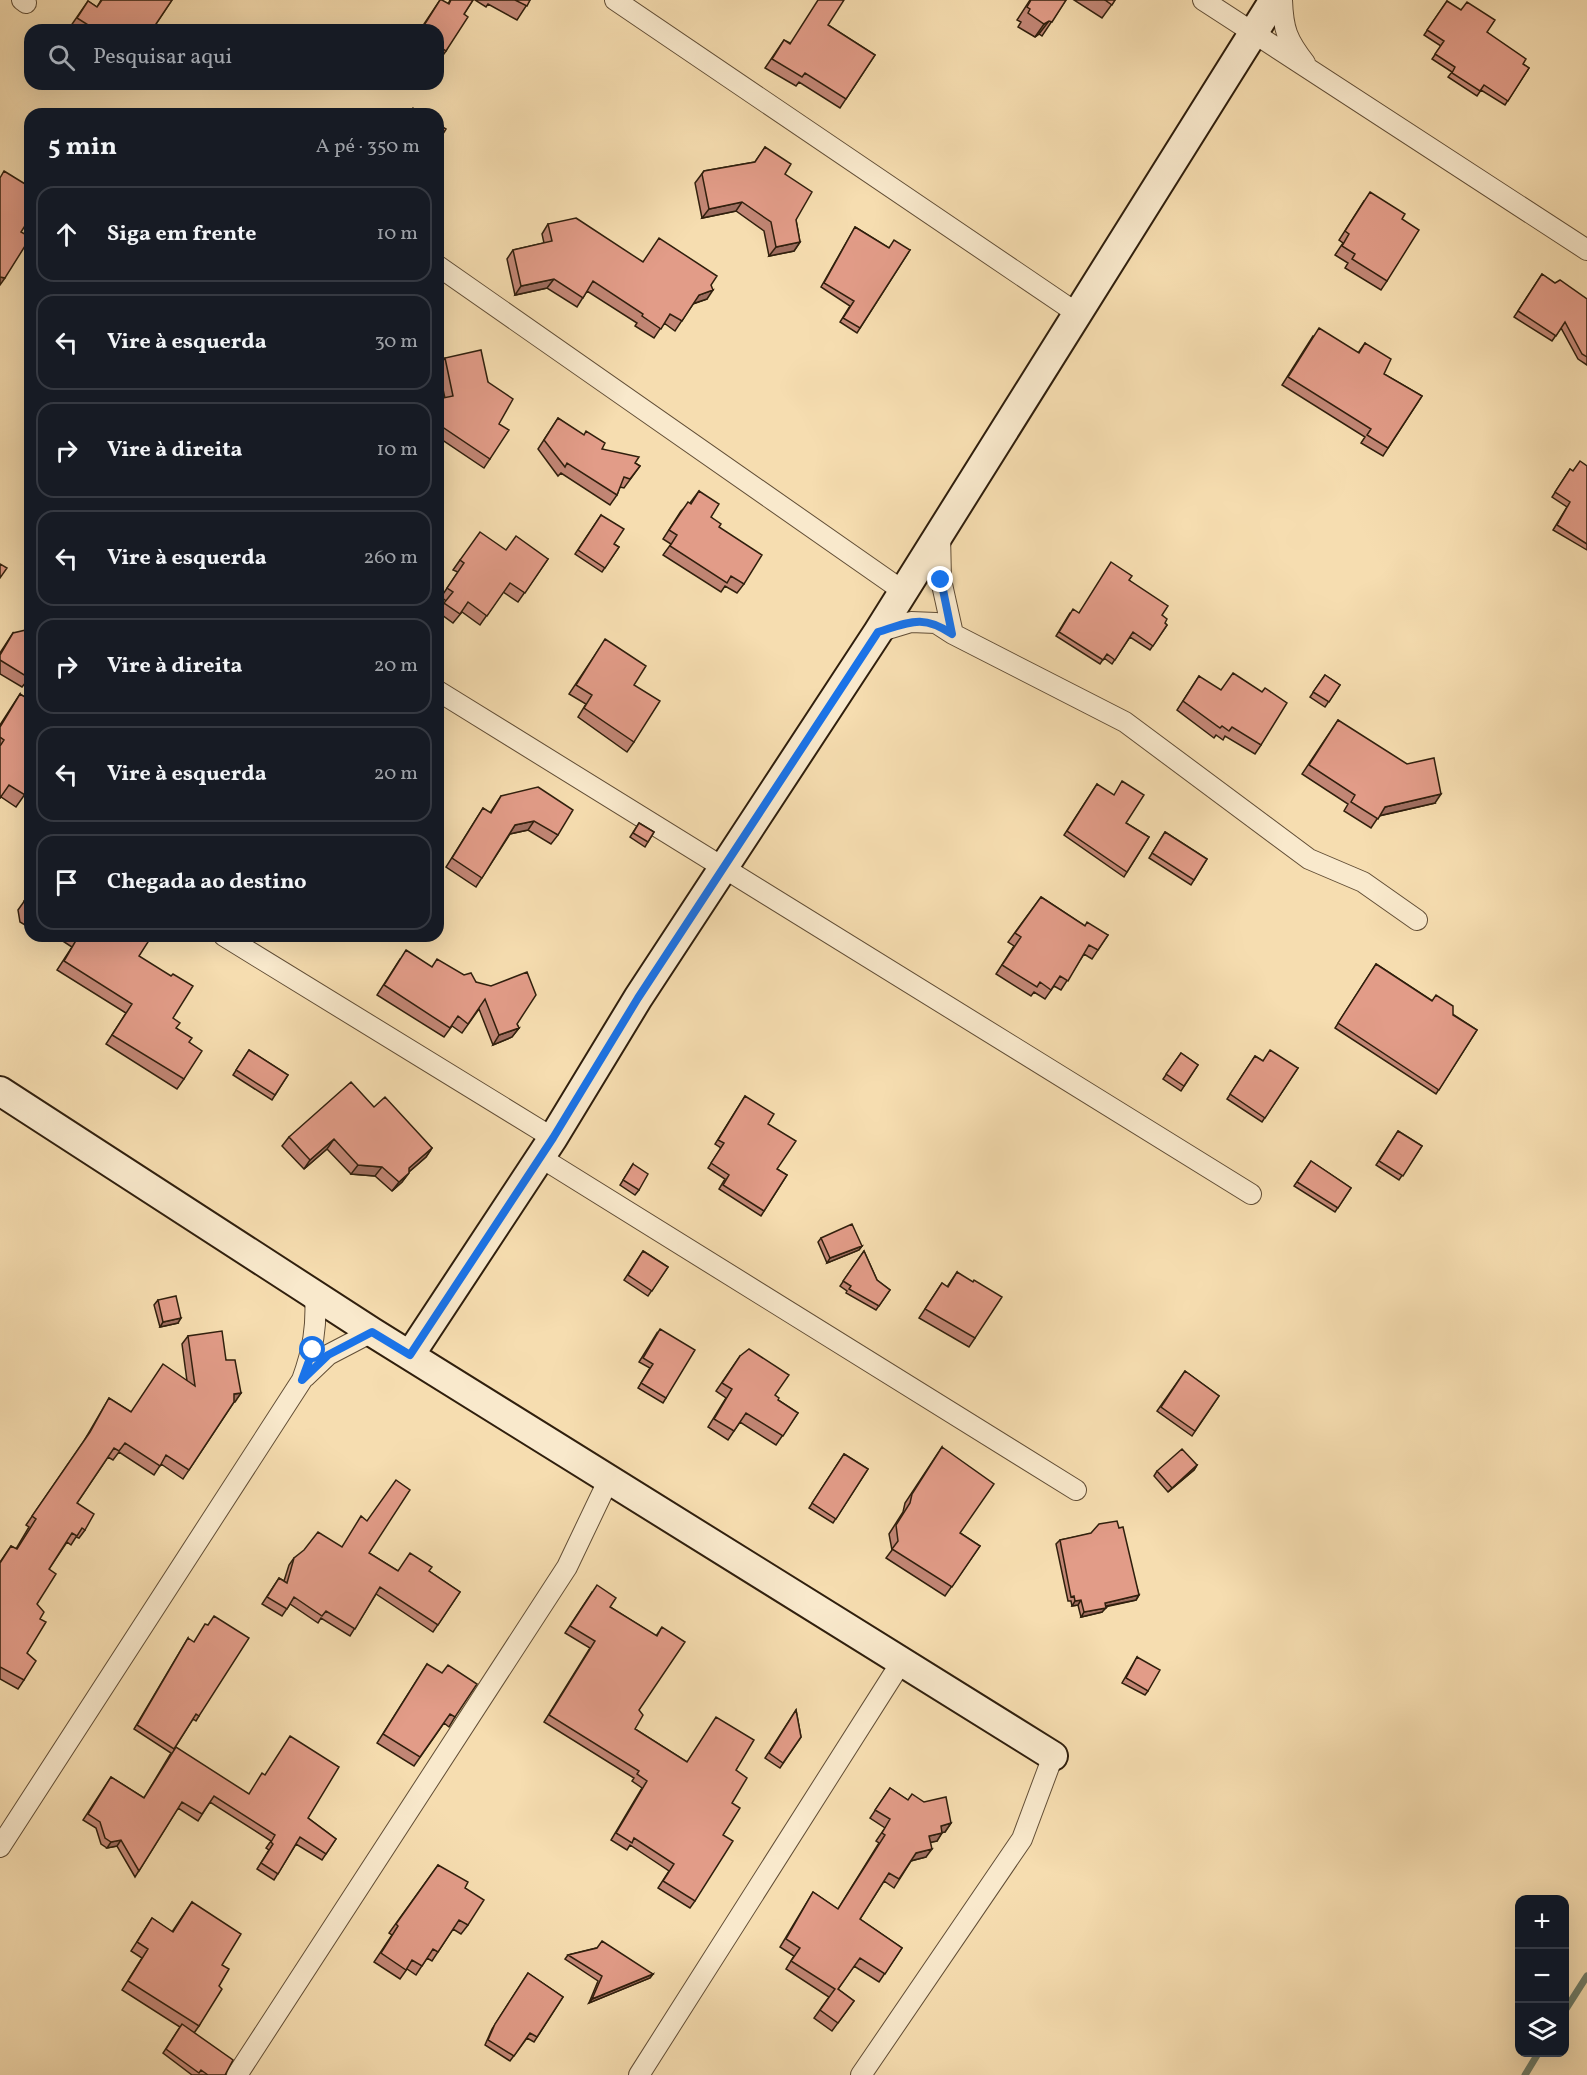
<!DOCTYPE html>
<html lang="pt">
<meta charset="utf-8">
<style>
:root{--surface:#171b24;--page:#20242c;--text:#f1f3f6;--muted:#9ea1a6;--line:#363941}
body{margin:0;font-family:Vollkorn,serif;background:var(--page);color:var(--text)}
.controls{position:absolute;right:18px;bottom:18px;display:grid;overflow:hidden;border-radius:12px;box-shadow:0 6px 24px #0002}
.controls button{width:54px;height:54px;display:grid;place-items:center;padding:0;border:0;border-bottom:2px solid var(--line);background:var(--surface);color:var(--text);font:30px sans-serif}
.stop{position:absolute;width:18px;height:18px;margin:-14px;border:4px solid #1a73e8;border-radius:50%;background:#fff}
.stop.end{background:#1a73e8;border-color:#fff;box-shadow:0 2px 6px #0008}
.list{margin:0;padding:0;list-style:none}
h2{display:flex;justify-content:space-between;align-items:center;height:78px;margin:0;padding:0 24px;font-size:26px}
h2 small{font-size:20px;font-weight:400;color:var(--muted)}
.list li{display:grid;grid-template-columns:39px 1fr auto;gap:18px;align-items:center;box-sizing:border-box;height:96px;margin:0 12px 12px;padding:0 12px;border:2px solid var(--line);border-radius:18px}
.list b{display:block;font-size:22px;white-space:nowrap}
.list em{font-size:20px;font-style:normal;color:var(--muted)}
.icon{flex:none;width:33px;height:33px;fill:none;stroke:currentColor;stroke-width:2;stroke-linecap:round;stroke-linejoin:round}
.map{position:relative;flex:none;width:1587px;height:2075px;overflow:hidden}
.search{position:absolute;background:var(--surface);box-shadow:0 6px 24px #0002;left:24px;top:24px;width:420px;height:66px;display:flex;align-items:center;gap:15px;box-sizing:border-box;padding:0 21px;border-radius:18px;color:var(--muted);font-size:22px}
.panel{position:absolute;background:var(--surface);box-shadow:0 6px 24px #0002;left:24px;top:108px;width:420px;height:834px;border-radius:18px}
.map>svg:first-child{display:block}
</style>
<div class="map">
<svg width="1587" height="2075" viewBox="0 0 1587 2075">
<rect width="100%" height="100%" fill="#f6ddb0"/>
<filter id="stains"><feTurbulence type="fractalNoise" baseFrequency=".00333" numOctaves="4"/><feColorMatrix values="0 0 0 0 .2 0 0 0 0 .09 0 0 0 0 .02 0 0 0 .5 -.17"/></filter>
<radialGradient id="worn" r=".72"><stop offset=".6" stop-color="#630" stop-opacity="0"/><stop offset="1" stop-color="#630" stop-opacity=".3"/></radialGradient>
<g fill="none" stroke-linecap="round" stroke-linejoin="round">
<path stroke="#727e68" stroke-width="7" d="M1564,2012L1587,1976
M1525,2075L1539,2052"/>
<defs>
<path id="street" d="M22,0L26,3
M615,0L1078,314
M1203,0L1587,250
M1282,0C1283,29 1287,40 1305,63
M438,266L903,591
M940,534L941,580L953,634
M878,632L911,622L936,623L953,634L1125,722L1309,859L1363,882L1417,920
M438,691L1251,1194
M224,936L553,1138
M540,1157L1076,1490
M305,1377L328,1355L372,1332
M0,1847L302,1380C313,1350 317,1326 315,1295
M237,2075L567,1567L609,1479
M639,2075L902,1661
M861,2075L1022,1839L1053,1756"/>
<path id="secondary" d="M0,1091L372,1332L1053,1756
M410,1355L553,1138L638,998L878,632L1274,0"/>
</defs>
<use href="#street" stroke="#624e36" stroke-width="22"/>
<use href="#secondary" stroke="#301f0d" stroke-width="32"/>
<use href="#street" stroke="#f9e9cc" stroke-width="20"/>
<use href="#secondary" stroke="#f9e9cc" stroke-width="28"/>
</g>
<path fill="#c28675" stroke="#301f0d" stroke-width="1.5" d="M101,0H172L152,30H68L88,1L97,7Z
M440,0L448,4L450,0H473L464,14L446,51L438,62V30H420Z
M475,0H530L517,20L488,4L486,7Z
M1030,0H1066L1042,36L1039,34L1035,37L1018,27L1021,22L1017,20Z
M1074,0H1115L1102,18Z
M1447,1L1487,32L1523,64L1529,68L1505,105L1481,90L1477,96L1448,77L1452,72L1432,59L1441,46L1424,35Z
M828,25L875,55L840,108L799,82L796,86L765,68L784,40L790,43Z
M765,147L785,174L796,220L800,242L794,251L769,256L764,231L736,211L702,218L695,183L704,171L755,162Z
M1364,201L1402,219L1387,281L1381,290L1345,268L1348,263L1335,255L1343,243L1339,240Z
M548,224L643,262L711,285L707,299L693,304L675,331L664,323L654,338L635,326L637,323L587,291L577,307L547,288L515,295L507,259L513,250L544,243L542,234Z
M855,227L889,248L910,250L857,333L840,322L850,306L821,287Z
M1542,274L1555,283L1587,299V365L1578,359L1561,328L1552,341L1514,317Z
M1313,336L1358,353L1365,343L1384,374L1422,396L1383,456L1361,443L1365,437L1282,385Z
M445,358L488,382L499,424L490,459L484,468L438,437V399L445,398L438,367Z
M558,418L602,449L635,463L640,466L624,488L620,487L617,495L610,505L561,473L558,476L538,449Z
M1587,466V550L1553,530L1567,507L1552,497L1570,469L1573,471Z
M699,491L711,517L719,527L744,584L737,593L725,586L721,592L663,555L671,544L663,539L681,511L690,503Z
M601,515L614,544L619,547L602,572L575,554Z
M506,550L548,559L518,602L503,592L480,625L462,612L453,623L438,612L446,601L441,597L458,572L453,570L460,560Z
M1129,580L1162,615L1165,623L1167,625L1150,650L1130,637L1112,664L1104,658L1100,664L1056,636L1070,613H1079Z
M13,633L30,677L22,687L0,674V653Z
M599,649L634,685V742L627,752L578,717L586,704L569,694Z
M1325,675L1340,685L1325,707L1310,697Z
M1199,676L1261,745L1255,754L1225,736L1223,740L1216,735L1214,738L1177,710Z
M20,694L30,787L16,807L1,797L0,798V725Z
M1338,720L1435,803L1379,816L1371,828L1344,811L1348,804L1302,774Z
M1097,784L1126,823L1149,837L1124,877L1064,835Z
M501,796L558,835L551,844L528,830L510,834L476,887L446,867L483,808L490,813Z
M639,823L654,832L645,847L630,837Z
M1165,832L1207,859L1191,885L1149,858Z
M30,893V928L20,922L18,910Z
M1041,897L1085,926L1108,935L1092,959L1084,954L1061,990L1054,986L1045,999L1034,992L1031,996L996,974L1014,946L1008,942Z
M55,936H140L139,956L173,1018L176,1028L189,1042L184,1079L177,1089L106,1044L126,1013L57,970L72,947Z
M400,959L464,975L476,982L517,1024L519,1028L512,1037L493,1045L479,1009L462,1033L452,1026L444,1037L377,995Z
M1376,964L1477,1030L1436,1094L1335,1028Z
M249,1050L288,1075L272,1100L233,1075Z
M1181,1053L1198,1065L1181,1091L1163,1079Z
M1255,1056L1263,1061L1298,1068L1262,1122L1227,1099Z
M745,1096L768,1124L777,1169L787,1175L761,1216L719,1189L725,1179L708,1168L721,1148L715,1144Z
M374,1107L432,1148L426,1157L409,1172L402,1182L392,1191L375,1176L351,1174L327,1149L304,1169L282,1146L289,1137Z
M1398,1131L1422,1146L1399,1180L1376,1165Z
M1311,1161L1351,1188L1335,1212L1294,1186Z
M633,1164L639,1190L635,1195L620,1185Z
M821,1238L862,1246L859,1250L827,1263L818,1242Z
M643,1251L668,1267L648,1296L624,1280Z
M864,1251L877,1280L890,1290L876,1310L846,1293L847,1291L840,1286Z
M957,1272L975,1338L969,1347L919,1318L942,1283L947,1287Z
M158,1300L178,1323L160,1327L154,1305Z
M657,1333L666,1398L663,1403L638,1388L650,1368L639,1362Z
M188,1336L226,1360L241,1393L234,1402L183,1479L161,1464L154,1475L119,1452L113,1460L108,1457L77,1503L85,1530L79,1538L76,1537L71,1545L67,1542L49,1569L37,1604L40,1619L27,1653L24,1680L18,1689L0,1679V1562L11,1546L16,1549L29,1527L26,1525L84,1441L109,1398L131,1412L187,1381L182,1344Z
M740,1356L775,1395L778,1400L798,1413L776,1445L740,1422L728,1440L708,1427L726,1398L716,1391Z
M1185,1371L1219,1396L1192,1436L1157,1411Z
M942,1447L960,1533L980,1546L945,1596L886,1558L892,1550L889,1534L903,1512L905,1503Z
M844,1454L868,1469L833,1523L809,1508Z
M1197,1465L1194,1470L1168,1492L1154,1476L1157,1471Z
M1119,1528L1139,1595L1136,1600L1105,1607L1102,1612L1081,1617L1078,1605L1072,1606L1071,1601H1068L1056,1544L1060,1540Z
M342,1547L369,1553L398,1571H429L460,1592L433,1632L376,1594L350,1636L321,1618L318,1623L290,1604L282,1616L262,1604L279,1578L284,1581L289,1565L294,1558Z
M592,1592L610,1607L656,1636L662,1627L639,1710L635,1729L687,1762L736,1770L732,1803L723,1835L695,1901L690,1908L658,1888L669,1871L630,1845L627,1850L611,1840L642,1788L632,1781L634,1778L544,1722L590,1648L565,1633Z
M188,1638L199,1716L196,1721L193,1719L174,1749L248,1794L308,1818L336,1839L322,1860L296,1844L274,1880L257,1869L269,1850L266,1848L271,1841L210,1802L198,1821L178,1808L135,1877L117,1846L107,1848L101,1844L96,1828L83,1820L111,1777L144,1798L171,1753L134,1729Z
M1137,1657L1148,1691L1145,1695L1122,1683Z
M427,1664L455,1717L449,1727L444,1723L414,1766L377,1743Z
M796,1710L801,1737L780,1768L765,1758Z
M890,1788L908,1800L951,1823L945,1832H942L937,1841L930,1842L926,1857L911,1861L894,1888L884,1881L860,1919L902,1948L879,1982L854,1966L838,1989L854,2001L832,2031L814,2018L829,1997L786,1969L794,1956L780,1947L813,1892L838,1909L879,1843L876,1841L885,1828L870,1818Z
M438,1865L465,1888L468,1925L461,1934L453,1929L432,1961L427,1958L416,1975L407,1969L400,1979L374,1962L392,1935L389,1933Z
M192,1902L222,1965L219,1986L199,2026L194,2033L225,2075H192L163,2053L180,2027L122,1990L142,1958L131,1951L152,1918L172,1932Z
M596,1948L653,1974L650,1978L589,2003L598,1981L565,1959L568,1955Z
M528,1973L563,1997L534,2042L527,2038L510,2061L485,2045L492,2029Z"/>
<path fill="#9e6d5f" stroke="#301f0d" stroke-width="1.5" d="M1049,21L1039,34L1035,37L1044,24Z
M742,202L736,211L702,218L709,209Z
M800,242L794,251L769,256L776,247Z
M0,277L5,278L0,285Z
M554,279L547,288L515,295L521,286Z
M713,290L707,299L692,304L699,295Z
M1441,794L1435,803L1378,816L1385,807Z
M534,821L528,830L509,834L515,825Z
M519,1028L512,1037L493,1045L499,1035Z
M334,1139L327,1149L304,1169L310,1160Z
M432,1148L426,1157L403,1177L409,1168Z
M358,1165L382,1167L375,1176L351,1174Z
M409,1173L402,1182L392,1191L399,1182Z
M862,1246L859,1250L827,1263L830,1258Z
M181,1318L178,1323L160,1327L163,1322Z
M241,1393L235,1402L228,1403L234,1394Z
M1197,1465L1194,1470L1168,1492L1172,1488Z
M1139,1595L1136,1600L1101,1607L1105,1603Z
M1081,1600L1078,1605L1072,1606L1075,1601Z
M1106,1608L1102,1612L1081,1617L1084,1612Z
M951,1823L945,1832L935,1834L941,1826Z
M942,1833L937,1841L923,1844L929,1836Z
M121,1840L117,1846L107,1848L111,1842Z
M932,1849L926,1857L910,1861L916,1853Z
M653,1974L650,1978L589,2003L592,1999Z"/>
<path fill="#e29c88" stroke="#301f0d" stroke-width="1.5" d="M102,0H172L152,30H96L77,18L88,1L97,7Z
M440,0H442L449,4L451,0H473L464,14L468,17L446,51L438,46V30H421Z
M515,0H530L527,6Z
M818,0H844L828,25L875,55L846,99L805,73L802,77L772,59L784,40L790,44Z
M1031,0H1066L1052,22L1049,21L1044,24L1028,13L1030,9L1027,7Z
M1105,0H1115L1112,5Z
M1447,1L1461,10L1467,2L1495,20L1487,32L1526,59L1523,64L1529,68L1508,101L1484,85L1480,91L1452,73L1455,67L1435,54L1444,41L1427,30Z
M413,108L422,114H409Z
M401,111L407,114H399Z
M438,124L446,129L438,142Z
M765,147L791,164L785,174L812,192L796,220L800,242L776,247L771,222L742,202L709,209L702,174L704,171L755,162Z
M4,171L30,187V218L21,232L30,237V238L5,278L0,277V178Z
M1370,192L1405,214L1402,219L1419,230L1387,281L1352,259L1355,254L1342,246L1349,234L1345,231Z
M576,218L643,262L659,238L717,276L711,285L713,290L699,295L682,321L670,314L661,329L642,316L643,314L593,281L583,298L554,279L521,286L513,250L552,241L548,224Z
M855,227L889,248L894,240L910,250L860,328L843,318L854,301L824,283Z
M1542,274L1555,283L1560,280L1587,299V357L1582,354L1565,322L1556,336L1518,311Z
M1319,328L1359,353L1365,343L1391,359L1384,374L1422,396L1388,448L1367,435L1371,429L1288,377Z
M481,350L488,382L513,399L499,424L509,430L490,459L441,426L438,414V399L453,396L445,358Z
M558,418L584,435L586,431L605,443L602,449L639,457L635,463L640,466L630,479L624,477L617,495L567,463L565,467L544,440Z
M1580,461L1587,466V544L1557,525L1570,502L1555,492L1570,469L1573,471Z
M699,491L719,504L711,517L721,524L719,527L762,555L744,584L731,576L727,583L670,546L677,535L669,530L688,502L691,504Z
M601,515L624,529L614,544L619,547L605,568L578,550Z
M480,532L506,550L516,536L548,559L525,593L510,583L487,616L468,602L460,614L444,603L453,592L447,588L464,563L460,560Z
M1111,562L1132,576L1129,580L1168,606L1162,615L1167,619L1165,623L1167,625L1153,646L1133,632L1115,660L1107,654L1103,660L1059,632L1073,609L1079,613Z
M0,564L7,568L0,578Z
M30,629V676L29,678L0,660V655L13,633Z
M605,639L646,666L634,685L660,701L634,742L584,708L592,695L576,685Z
M1233,673L1262,692L1265,688L1287,703L1261,745L1232,727L1229,731L1222,726L1220,728L1183,701L1199,676L1221,690Z
M1325,675L1340,685L1329,702L1313,692Z
M20,694L30,700V787L25,795L9,785L0,798V746L4,740L0,737V727Z
M1338,720L1407,764L1434,758L1441,794L1385,807L1378,819L1351,802L1355,795L1309,765Z
M1122,781L1144,795L1126,823L1149,837L1127,872L1067,831L1097,784L1114,795Z
M538,787L573,810L558,835L534,821L515,825L482,878L452,858L483,808L491,813L501,796Z
M639,823L654,832L648,842L633,833Z
M1165,832L1207,859L1194,880L1152,853Z
M30,893V915L27,912L24,901Z
M1041,897L1085,926L1087,922L1108,935L1098,950L1089,945L1068,981L1060,976L1051,990L1040,982L1037,987L1002,965L1021,937L1015,933Z
M76,936H140L148,942L139,956L171,976L173,974L193,986L173,1018L180,1023L176,1028L192,1038L189,1042L202,1051L184,1079L112,1035L132,1004L64,961L78,937Z
M406,950L432,967L437,959L464,975L471,973L476,982L491,986L527,972L536,995L517,1024L519,1028L499,1035L485,999L468,1024L458,1016L450,1028L384,985Z
M1376,964L1432,1001L1436,995L1453,1006V1015L1477,1030L1439,1090L1338,1023Z
M249,1050L288,1075L275,1095L236,1070Z
M1270,1050L1298,1068L1265,1118L1230,1094L1255,1056L1263,1061Z
M1181,1053L1198,1065L1184,1086L1166,1074Z
M351,1082L374,1107L385,1097L432,1148L409,1168V1173L399,1182L382,1167L358,1165L334,1139L310,1160L289,1137Z
M745,1096L774,1114L768,1124L796,1141L777,1169L787,1175L764,1211L723,1185L729,1175L711,1163L724,1143L718,1140Z
M1398,1131L1422,1146L1403,1176L1379,1161Z
M1311,1161L1351,1188L1338,1208L1297,1182Z
M633,1164L648,1174L639,1190L623,1180Z
M852,1224L862,1246L830,1258L821,1238Z
M643,1251L668,1267L652,1291L628,1275Z
M864,1251L877,1280L890,1290L879,1306L849,1289L851,1286L843,1281Z
M957,1272L973,1282L974,1280L1002,1297L975,1338L925,1309L942,1283L948,1287Z
M176,1296L181,1318L163,1322L158,1300Z
M660,1329L695,1350L666,1398L641,1383L653,1364L643,1358Z
M222,1331L226,1360H235L241,1393L234,1394V1402L189,1470L166,1455L160,1466L125,1443L119,1451L114,1448L77,1503L94,1514L85,1530L82,1528L77,1536L72,1533L49,1569L56,1574L37,1604L44,1612L40,1619L46,1622L27,1653L36,1661L24,1680L0,1667V1563L11,1546L17,1549L36,1519L32,1516L90,1432L109,1398L131,1412L163,1364L195,1386L188,1336Z
M749,1349L789,1375L775,1395L779,1398L778,1400L798,1413L783,1436L746,1413L734,1431L714,1419L732,1389L722,1383L740,1356Z
M1185,1371L1219,1396L1195,1431L1161,1407Z
M942,1447L994,1484L960,1533L980,1546L952,1587L892,1549L898,1541L896,1525L910,1503L912,1494Z
M1182,1449L1197,1465L1172,1488L1157,1471Z
M844,1454L868,1469L836,1519L812,1503Z
M396,1480L410,1490L369,1553L398,1571L410,1553L432,1567L429,1571L460,1592L438,1625L380,1587L355,1629L326,1611L322,1616L294,1597L287,1609L267,1597L279,1578L287,1583L294,1558L304,1550L318,1532L342,1547L361,1516L367,1521Z
M1117,1521L1119,1528L1123,1527L1139,1595L1105,1603L1106,1608L1084,1612L1081,1600L1075,1601L1074,1596L1071,1597L1060,1540L1091,1533L1099,1524Z
M597,1585L616,1598L610,1607L657,1636L662,1627L685,1642L639,1710L643,1715L635,1729L687,1762L716,1717L754,1740L736,1770L747,1778L732,1803L740,1808L723,1835L733,1841L695,1901L663,1881L674,1864L634,1838L632,1843L616,1833L647,1781L637,1774L639,1771L549,1715L595,1641L570,1626Z
M214,1616L249,1638L199,1716L196,1714L174,1749L137,1725L188,1638L194,1642L205,1624L208,1625Z
M1137,1657L1160,1670L1148,1691L1126,1678Z
M427,1664L442,1673L448,1665L477,1684L455,1717L450,1714L420,1757L383,1734Z
M796,1710L801,1737L783,1763L769,1753Z
M290,1736L339,1767L308,1818L336,1839L326,1854L300,1837L278,1874L261,1863L273,1844L271,1842L275,1835L214,1796L202,1814L182,1802L139,1871L121,1840L111,1842L105,1838L100,1822L88,1814L111,1777L144,1798L176,1747L249,1794L262,1773L265,1775Z
M890,1788L908,1800L912,1794L924,1802L946,1797L951,1823L941,1826L942,1833L929,1836L932,1849L916,1853L899,1879L889,1873L860,1919L902,1948L885,1974L860,1958L838,1989L854,2001L838,2023L820,2010L835,1989L791,1961L800,1948L786,1939L813,1892L838,1909L885,1835L882,1833L890,1819L875,1810Z
M438,1865L468,1882L465,1888L484,1900L468,1925L459,1920L438,1952L433,1949L422,1966L412,1960L406,1970L381,1953L398,1926L396,1924Z
M192,1902L241,1934L222,1965L229,1969L219,1986L222,1989L199,2026L128,1981L148,1949L137,1942L152,1918L173,1932Z
M602,1941L653,1974L592,1999L602,1976L568,1955L597,1948Z
M528,1973L563,1997L537,2037L530,2033L514,2056L488,2040L495,2024Z
M182,2024L233,2060L225,2075H208L201,2070L199,2073L166,2049Z"/>
<g fill="none" stroke-linecap="round" stroke-linejoin="round">
<path stroke="#1a73e8" stroke-width="8" d="M313,1350L302,1380L328,1355L372,1332L410,1355L553,1138L638,998L878,632C910,622 923,614 952,634L941,580"/>
</g>
<rect width="100%" height="100%" filter="url(#stains)"/>
<rect width="100%" height="100%" fill="url(#worn)"/>
</svg>
<div class="controls">
<button>+</button>
<button>−</button>
<button><svg class="icon" aria-label="layers" viewBox="0 0 24 24"><path d="M12 4l9 5-9 5-9-5zM3 14l9 5 9-5"/></svg></button>
</div>
<div class="stop" style="left:313px;top:1350px"></div>
<div class="stop end" style="left:941px;top:580px"></div>
<div class="search"><svg class="icon" aria-label="search" viewBox="0 0 24 24"><circle cx="10" cy="10" r="6"/><path d="M15 15l6 6"/></svg>Pesquisar aqui</div>
<section class="panel">
<h2>5 min<small>A pé · 350 m</small></h2>
<ul class="list">
<li><svg class="icon" aria-label="ahead" viewBox="0 0 24 24"><path d="M12 20V5M6 11l6-6 6 6"/></svg><div><b>Siga em frente</b></div><em>10 m</em></li>
<li><svg class="icon" aria-label="left" viewBox="0 0 24 24"><path d="M17 20v-9H6M10 6l-5 5 5 5"/></svg><div><b>Vire à esquerda</b></div><em>30 m</em></li>
<li><svg class="icon" aria-label="right" viewBox="0 0 24 24"><path d="M7 20v-9h11M14 6l5 5-5 5"/></svg><div><b>Vire à direita</b></div><em>10 m</em></li>
<li><svg class="icon" aria-label="left" viewBox="0 0 24 24"><path d="M17 20v-9H6M10 6l-5 5 5 5"/></svg><div><b>Vire à esquerda</b></div><em>260 m</em></li>
<li><svg class="icon" aria-label="right" viewBox="0 0 24 24"><path d="M7 20v-9h11M14 6l5 5-5 5"/></svg><div><b>Vire à direita</b></div><em>20 m</em></li>
<li><svg class="icon" aria-label="left" viewBox="0 0 24 24"><path d="M17 20v-9H6M10 6l-5 5 5 5"/></svg><div><b>Vire à esquerda</b></div><em>20 m</em></li>
<li><svg class="icon" aria-label="arrive" viewBox="0 0 24 24"><path d="M6 21V4h12l-3 4 3 4H6"/></svg><div><b>Chegada ao destino</b></div></li>
</ul>
</section>
</div>
